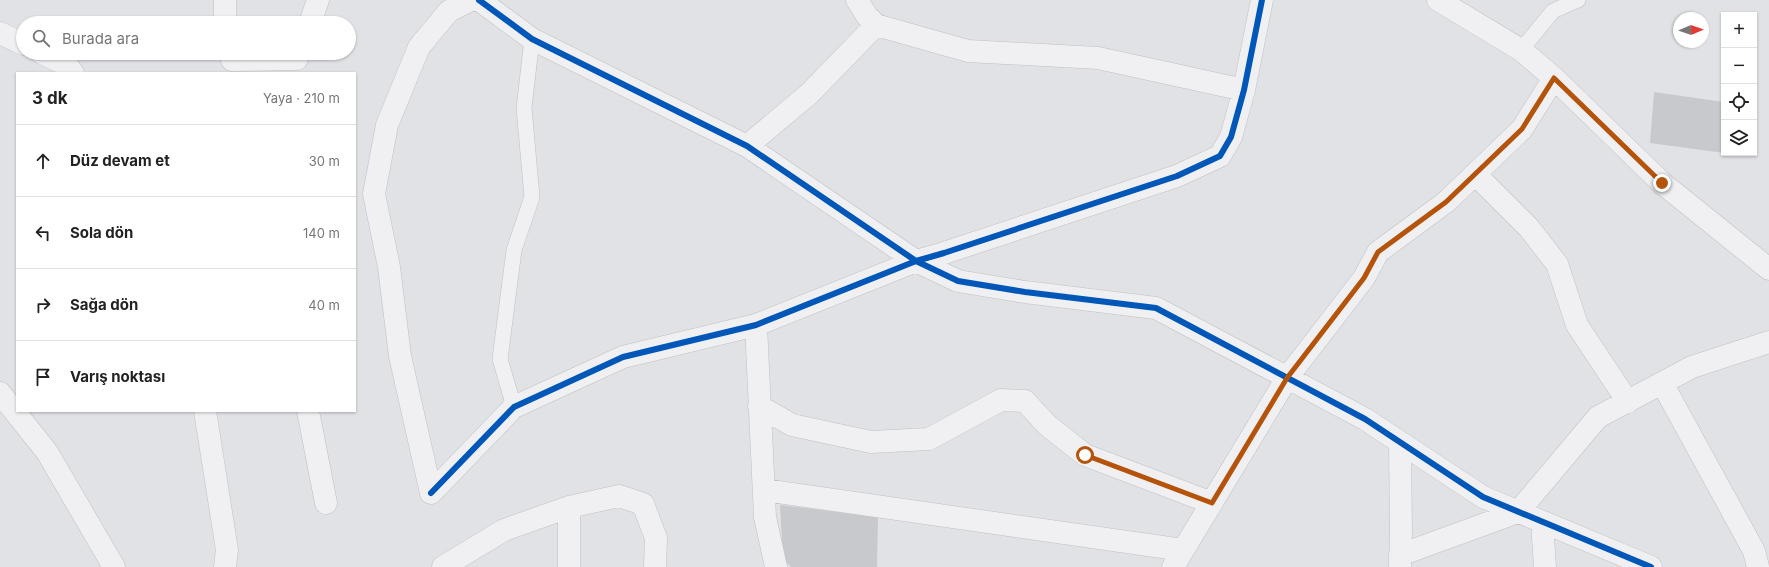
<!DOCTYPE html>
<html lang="tr">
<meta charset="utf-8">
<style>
:root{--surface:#fff;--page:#f6f6f6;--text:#222;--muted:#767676;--line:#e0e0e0}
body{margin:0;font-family:Inter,sans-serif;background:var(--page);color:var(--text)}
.controls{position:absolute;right:12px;top:12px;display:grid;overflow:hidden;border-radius:0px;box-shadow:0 1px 3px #0004}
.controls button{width:36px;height:36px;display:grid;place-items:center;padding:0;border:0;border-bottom:1px solid var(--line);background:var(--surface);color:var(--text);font:20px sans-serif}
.compass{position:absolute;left:1673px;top:12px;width:36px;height:36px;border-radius:50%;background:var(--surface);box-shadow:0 1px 3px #0004;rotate:88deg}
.stop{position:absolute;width:12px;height:12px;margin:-9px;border:3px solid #b45309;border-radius:50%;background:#fff}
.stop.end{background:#b45309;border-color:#fff;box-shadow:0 1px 4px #0008}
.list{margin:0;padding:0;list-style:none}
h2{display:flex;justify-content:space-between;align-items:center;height:52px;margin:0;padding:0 16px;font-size:17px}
h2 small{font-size:13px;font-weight:400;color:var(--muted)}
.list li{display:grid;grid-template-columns:26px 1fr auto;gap:12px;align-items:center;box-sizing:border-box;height:72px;padding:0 16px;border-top:1px solid var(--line)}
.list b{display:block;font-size:15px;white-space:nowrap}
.list em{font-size:13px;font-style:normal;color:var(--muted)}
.icon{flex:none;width:22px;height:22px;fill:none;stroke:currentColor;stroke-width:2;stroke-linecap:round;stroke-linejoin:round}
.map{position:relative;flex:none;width:1769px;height:567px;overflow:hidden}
.search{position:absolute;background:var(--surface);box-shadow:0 1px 3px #0004;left:16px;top:16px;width:340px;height:44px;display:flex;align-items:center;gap:10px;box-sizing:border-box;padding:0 14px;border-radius:22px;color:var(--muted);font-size:15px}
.panel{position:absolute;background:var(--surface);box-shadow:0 1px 3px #0004;left:16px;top:72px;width:340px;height:340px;border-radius:0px}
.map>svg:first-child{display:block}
</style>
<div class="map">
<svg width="1769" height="567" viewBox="0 0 1769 567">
<rect width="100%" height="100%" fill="#e1e2e5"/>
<path fill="#c7c9cc" d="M1654,92L1724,102V153L1650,143Z
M780,505L878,517L877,567H791L783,559Z"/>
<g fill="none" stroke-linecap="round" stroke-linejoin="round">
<defs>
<path id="service" d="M1521,50L1553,11L1578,0
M514,407L500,359L514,250L532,197L524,108L532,39"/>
<path id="minor" d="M479,0L532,39L747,146L916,261L958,281L1025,292L1156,308L1365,419L1483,497L1651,567
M857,0L867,16L876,25L968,51L1098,58L1244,90
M1438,0L1521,50L1554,78L1662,183L1769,269
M225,23V0
M310,23L318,0
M0,33L23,44
M42,53L67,65L73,73
M230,53L232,60L297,59
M747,146L809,94L876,25
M1475,174L1529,228L1557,264L1577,325L1628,402
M756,325L765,517L776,567
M1662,383L1754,551L1758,567
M0,393L47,452L114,567
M759,406L792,425L871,442L929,439L1001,400L1025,401L1047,425L1085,455L1212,503
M205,411L227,550L225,567
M308,411L326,503
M764,490L1183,550
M431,493L514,407L623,357L756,325L916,261L944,253L1177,176L1220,156L1231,137L1244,90L1262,0
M431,493L400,356L389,267L374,194L387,125L419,47L449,11L471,0
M1542,522L1545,567
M1400,555L1518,512L1598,417L1692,367L1769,342
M443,567L504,530L569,507L619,496L643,504L656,538L655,567
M569,567V507
M1173,567L1287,378L1364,278L1378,252L1446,202L1522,129L1554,78
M1400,567L1401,533L1400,443"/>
</defs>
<use href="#service" stroke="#bfc0c3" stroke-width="16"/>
<use href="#minor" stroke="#bfc0c3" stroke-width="23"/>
<use href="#service" stroke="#f0f0f2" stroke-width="15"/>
<use href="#minor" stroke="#f0f0f2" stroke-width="22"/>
<defs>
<path id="cycleway" d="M479,0L532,39L747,146L916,261L958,281L1025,292L1156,308L1365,419L1483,497L1651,567
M431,493L514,407L623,357L756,325L916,261L944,253L1177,176L1220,156L1231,137L1244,90L1262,0"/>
</defs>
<use href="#cycleway" stroke="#eef0f5" stroke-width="8"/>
<use href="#cycleway" stroke="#0057b8" stroke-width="6"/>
</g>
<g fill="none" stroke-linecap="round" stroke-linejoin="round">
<path stroke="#b45309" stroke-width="5" d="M1085,455L1212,503L1287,378L1364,278L1378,252L1446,202L1522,129L1554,78L1662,183"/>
</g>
</svg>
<div class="controls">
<button>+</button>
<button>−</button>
<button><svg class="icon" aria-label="locate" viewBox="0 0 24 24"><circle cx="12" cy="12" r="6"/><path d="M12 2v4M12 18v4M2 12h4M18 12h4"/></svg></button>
<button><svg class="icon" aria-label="layers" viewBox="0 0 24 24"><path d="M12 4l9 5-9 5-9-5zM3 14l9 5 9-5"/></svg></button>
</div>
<svg class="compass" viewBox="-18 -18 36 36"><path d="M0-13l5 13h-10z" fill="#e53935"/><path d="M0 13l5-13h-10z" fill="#767676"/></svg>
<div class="stop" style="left:1085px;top:455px"></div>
<div class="stop end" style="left:1662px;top:183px"></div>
<div class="search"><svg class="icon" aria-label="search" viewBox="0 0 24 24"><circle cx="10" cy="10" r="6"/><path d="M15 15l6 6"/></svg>Burada ara</div>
<section class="panel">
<h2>3 dk<small>Yaya · 210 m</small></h2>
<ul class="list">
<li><svg class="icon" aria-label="ahead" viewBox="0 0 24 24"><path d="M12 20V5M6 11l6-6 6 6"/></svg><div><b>Düz devam et</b></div><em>30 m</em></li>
<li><svg class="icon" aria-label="left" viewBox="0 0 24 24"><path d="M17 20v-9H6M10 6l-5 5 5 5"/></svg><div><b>Sola dön</b></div><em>140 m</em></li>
<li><svg class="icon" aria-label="right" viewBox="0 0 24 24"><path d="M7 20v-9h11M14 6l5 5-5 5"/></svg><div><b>Sağa dön</b></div><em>40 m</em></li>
<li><svg class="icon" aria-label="arrive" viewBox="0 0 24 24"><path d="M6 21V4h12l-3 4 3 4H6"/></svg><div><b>Varış noktası</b></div></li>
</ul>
</section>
</div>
